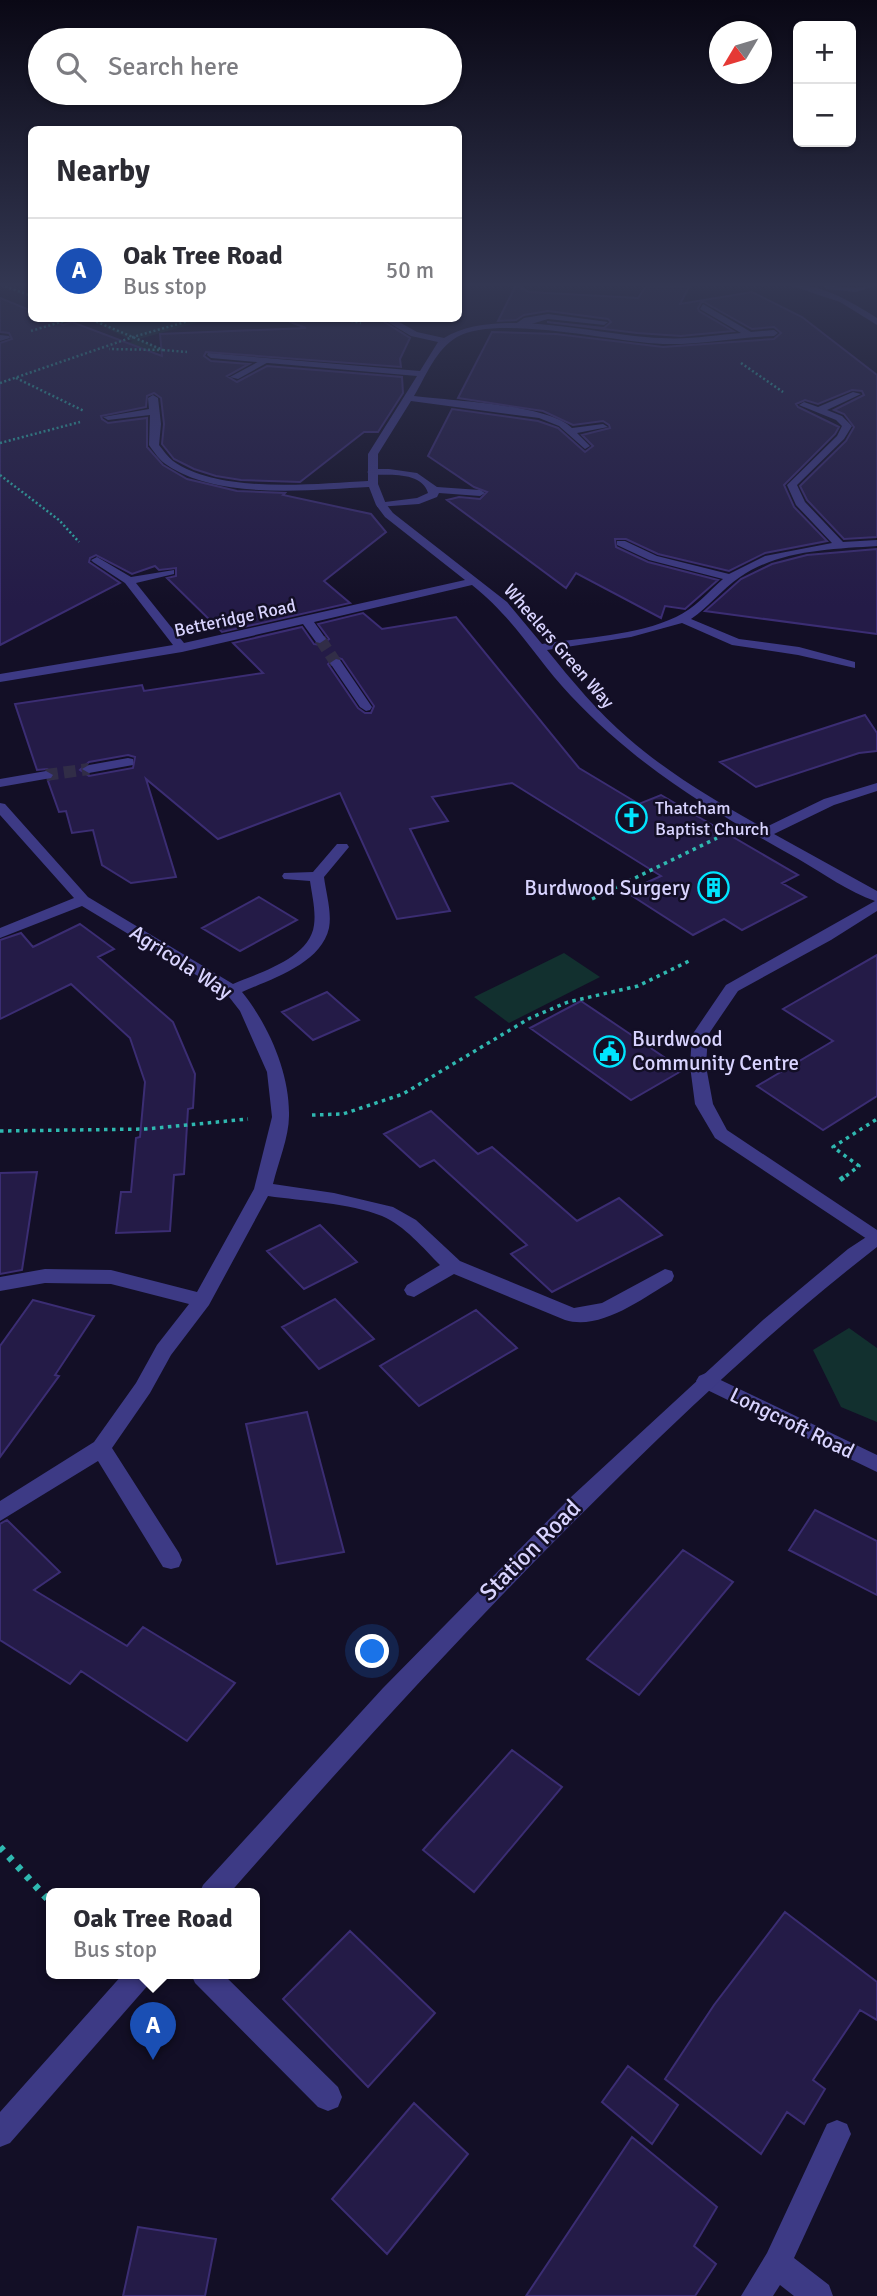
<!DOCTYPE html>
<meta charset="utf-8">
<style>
:root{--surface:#fff;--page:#f7f7f7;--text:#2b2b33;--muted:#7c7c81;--line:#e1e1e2;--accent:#b45309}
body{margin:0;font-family:Signika,sans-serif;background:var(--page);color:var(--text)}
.controls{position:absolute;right:21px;top:21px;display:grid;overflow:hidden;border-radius:10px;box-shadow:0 2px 5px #0004}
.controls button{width:63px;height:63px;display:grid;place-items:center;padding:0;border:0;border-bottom:2px solid var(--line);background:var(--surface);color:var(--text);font:35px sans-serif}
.compass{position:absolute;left:709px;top:21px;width:63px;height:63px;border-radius:50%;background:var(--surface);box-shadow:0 2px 5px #0004;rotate:232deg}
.you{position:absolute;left:373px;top:1652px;width:24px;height:24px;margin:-18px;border:5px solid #fff;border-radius:50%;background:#1a73e8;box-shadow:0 0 0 10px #1a73e833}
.badge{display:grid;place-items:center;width:46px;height:46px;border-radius:50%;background:var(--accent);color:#fff;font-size:23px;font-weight:700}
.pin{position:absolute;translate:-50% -58px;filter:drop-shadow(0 2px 4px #0008)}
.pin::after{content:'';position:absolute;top:37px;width:24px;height:21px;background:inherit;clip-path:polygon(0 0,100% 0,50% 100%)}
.popup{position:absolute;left:46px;top:1888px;width:214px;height:91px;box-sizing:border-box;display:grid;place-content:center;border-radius:10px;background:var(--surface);filter:drop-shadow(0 2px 5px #0005);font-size:23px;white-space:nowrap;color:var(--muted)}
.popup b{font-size:26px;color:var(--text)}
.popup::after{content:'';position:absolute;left:50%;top:100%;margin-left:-14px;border:14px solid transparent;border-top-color:var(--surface)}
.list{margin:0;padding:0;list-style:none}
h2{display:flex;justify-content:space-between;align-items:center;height:91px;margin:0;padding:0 28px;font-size:30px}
h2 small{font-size:23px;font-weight:400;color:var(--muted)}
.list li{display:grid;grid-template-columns:46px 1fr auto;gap:21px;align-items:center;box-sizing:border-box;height:105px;padding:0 28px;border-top:2px solid var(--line)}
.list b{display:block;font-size:26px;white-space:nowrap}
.list p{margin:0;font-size:23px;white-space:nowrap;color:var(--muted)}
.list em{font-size:23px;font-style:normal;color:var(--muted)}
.icon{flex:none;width:38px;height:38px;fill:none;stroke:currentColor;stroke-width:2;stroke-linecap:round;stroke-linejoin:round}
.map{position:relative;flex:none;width:877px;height:2296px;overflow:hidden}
.search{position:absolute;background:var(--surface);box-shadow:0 2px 5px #0004;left:28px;top:28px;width:434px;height:77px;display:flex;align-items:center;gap:18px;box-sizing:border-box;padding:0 24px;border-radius:38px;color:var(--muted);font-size:26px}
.panel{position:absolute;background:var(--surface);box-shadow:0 2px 5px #0004;left:28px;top:126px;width:434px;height:196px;border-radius:10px}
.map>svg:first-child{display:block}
</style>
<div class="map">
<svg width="877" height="2296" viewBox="0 0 877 2296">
<rect width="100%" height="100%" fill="#130f26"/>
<path fill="#12302f" d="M88,319H210L139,339L163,350L40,379L37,377L133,341Z
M564,953L600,977L509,1023L474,997Z
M849,1328L877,1348V1422L841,1407L813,1350Z"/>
<path fill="#241b47" stroke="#3b2d73" stroke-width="2" fill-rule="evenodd" d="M516,285L529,292L638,298L647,285L689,287L680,304L752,292L802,317L877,375V537L844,539L807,500L800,486L846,441L854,427L844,414L834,410L864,395L862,391L852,390L818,404L805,400L796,404L798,407L839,427L835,434L784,485L794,507L827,541L765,553L729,571L658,554L626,539H615L616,547L648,562L718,580L685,609L665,606L661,618L576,573L566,588L447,500L459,497L480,499L487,492L474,487L428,456L452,409L538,421L558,428L585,452L593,446L582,435L610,428L609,425L603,421L573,425L543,411L458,398L492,332L556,334L663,347L774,339L781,333L774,327L752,329L702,301L698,308L699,311L733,331L681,336L637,333L547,322L604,328L611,322L608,319L548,311L524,315L516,320L498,321Z
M0,298L32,311V318H48L63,325L72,322L162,356L160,334L306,328L290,322L291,318H378L410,338L400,359L401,367L206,352L204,356L211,361L249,364L227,376L237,382L267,366L402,377L403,393L378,432H364L300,482L241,480L216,476L194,469L174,459L162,444L164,424L161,398L154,393L147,396L146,407L101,416L102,419L108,423L147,418V447L163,465L187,479L237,491L285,493L283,495L371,514L386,532L324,581L350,603L222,632L167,578L176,576V568L159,570L155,566L132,574L96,555L90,558L89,562L120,583L0,645V343L12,339L9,333L0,332Z
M877,549V634L705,611L741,579L772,564L807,555Z
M363,613L382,629L456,617L579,768L639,804L661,795L798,875L782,883L806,897L742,930L724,919L693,935L626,892L661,876L512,783L432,797L448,821L410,829L450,911L397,919L340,793L218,839L146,779L176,877L131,883L102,865L93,830L72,833L66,811L59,812L48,781L56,774L47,769L37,770L15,704L142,685L144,691L263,673L233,643L302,627L314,644L321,645L329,639L318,624ZM335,657L342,659L374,706L371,713H365L358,708L328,664ZM128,755L135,757L133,768L89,776L80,770L89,762Z
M865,715L877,733V751L859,753L756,787L720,762Z
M259,897L297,920L240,951L202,928Z
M80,924L114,949L98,957L173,1022L195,1074L193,1108L188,1109L184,1174L174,1175L170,1231L116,1233L121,1192H131L136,1138L140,1137L145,1082L130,1038L71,984L0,1019V940L21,933L33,947Z
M877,955V1096L823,1130L757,1086L833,1041L783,1009Z
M327,992L359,1020L313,1040L282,1012Z
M581,1001L627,1032L683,1070L631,1100L530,1028Z
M431,1111L478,1154L492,1147L577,1221L619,1198L662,1235L552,1292L511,1254L527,1245L434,1160L420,1167L384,1134Z
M37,1172L22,1270L0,1274V1173Z
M320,1225L357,1262L304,1289L267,1251Z
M335,1299L374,1339L319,1369L282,1327Z
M33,1300L94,1316L55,1375L59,1376L0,1457V1346Z
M476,1310L517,1348L419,1406L380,1366Z
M307,1412L344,1552L277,1564L246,1424Z
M815,1510L877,1541V1595L789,1550Z
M7,1520L60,1572L34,1590L127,1646L143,1627L235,1683L187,1741L81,1671L70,1684L0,1640V1524Z
M683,1550L733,1582L639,1695L587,1659Z
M512,1750L562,1787L474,1892L423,1850Z
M785,1912L877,1982V2020L860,2010L813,2080L825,2089L804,2124L787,2112L761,2154L665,2079L714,2005Z
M350,1931L435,2013L368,2087L283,1999Z
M628,2066L678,2105L652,2144L602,2102Z
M414,2103L468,2154L387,2254L332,2199Z
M632,2137L717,2207L694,2246L716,2264L695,2296H526Z
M138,2227L216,2239L205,2296H123Z"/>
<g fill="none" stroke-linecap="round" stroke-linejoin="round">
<path stroke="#312d47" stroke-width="12" stroke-dasharray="12 6" stroke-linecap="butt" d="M320,639L336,663
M46,775L89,769"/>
<path stroke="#2fb8b0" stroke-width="2.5" stroke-dasharray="2 2.5" stroke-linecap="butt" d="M1,285L32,296
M88,318L163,350L109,349
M338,318L361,323
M31,331L74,318
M163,350L187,352
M741,363L783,392
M16,378L84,411
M0,383L133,337L199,318
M0,443L80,422
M0,475L59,520L79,542"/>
<path stroke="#2fb8b0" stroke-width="3.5" stroke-dasharray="3.5 4.5" stroke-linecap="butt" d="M592,899L717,838
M312,1115L343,1114L403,1094L530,1018L568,1002L638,986L689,961
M0,1131L146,1129L248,1119
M846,1176L859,1166L833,1147L877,1119"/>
<path stroke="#2fb8b0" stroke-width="5" stroke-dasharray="4.5 6" stroke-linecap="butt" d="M840,1180L848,1174"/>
<path stroke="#2fb8b0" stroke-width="7" stroke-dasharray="5 8" stroke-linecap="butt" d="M0,1847L52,1904"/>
<path fill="#3d3a85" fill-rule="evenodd" d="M548,314L608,322L604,325L548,319L518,328L514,325L524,318Z
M265,358L272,360L238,379L230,377Z
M389,469L417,473L437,487L480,490L485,493L480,496L439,493L437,497L419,504L377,507V503L417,498L428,493C422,472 390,475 372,475L367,472L372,469Z"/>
<path fill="#3d3a85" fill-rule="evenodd" d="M703,304L751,332L774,330L778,333L774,336C737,337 700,345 663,344C613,342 498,314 457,337C436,349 426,376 414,396C452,401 547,404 572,428L603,424L608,427L577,433L590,446L585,449L559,426L539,418L411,401L378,454V484L386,504L393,513L507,602L542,644C585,637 636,636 676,617C694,609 708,592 723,579L649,560L617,545V541H625L657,556L729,574L765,556L832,543L796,505L787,485L837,436L842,426L836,420L799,405L804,402L818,407L853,392L861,394L827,410L842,416L852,426L844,439L797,485L805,502L843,542L877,540V546C832,549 779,550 740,577C722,589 709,607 691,619L739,639L799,647L855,662V668L798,655L732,645L682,623L631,637L547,650C572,681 598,712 628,738C668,773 717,802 764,828L824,799L877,783V791L834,805L774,834L877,891V911L831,940L738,991L708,1035L706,1066L713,1104L727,1130L877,1230L876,1245L715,1138L695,1104L690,1066L692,1035L726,985L875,901C849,892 824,874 800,860C714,812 640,769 571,696C535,658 515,619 472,585L314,622L326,639L320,643L316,642L303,624L182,652L0,682V674L173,645L125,583L93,562L91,560L97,557L131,577L174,570V574L136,583L184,643L465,580L385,517L376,505L369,487C310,490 218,500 167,465C160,461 154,452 149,445L150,415L108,420L103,417L149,409L148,398L153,395L158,398L161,424L159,445C163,450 168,457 173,461C220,494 313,484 368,481V454L417,376L211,358L207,355L208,353L420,371L438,342L411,336L381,318H392L417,332L444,338C495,305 602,336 661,338C688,340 715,335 741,333L700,309Z
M0,335L9,336L10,338L0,341Z
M336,659L340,660L372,707L370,710L366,711L360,707L330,663Z
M128,758L133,759V765L89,773L82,769L89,765Z
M46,771L53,775L51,778L0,787V779Z
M0,803L5,804L88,897L233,984C259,973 310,958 314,925C316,911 312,895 310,881L284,879L282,876L284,873L313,872L337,844H347L349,847L324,877C326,893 332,912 329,928C321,964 271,979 242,992C268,1024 290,1073 289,1116C289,1137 278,1163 273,1184L334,1193L393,1207L416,1220L460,1261L574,1308L602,1303L665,1269L672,1271L674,1276L672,1281C643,1298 601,1331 565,1320L454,1274L414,1297L407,1295L404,1290L407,1285L440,1265C423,1248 405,1226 382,1216C349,1203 303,1201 268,1196L209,1305L171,1355L150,1393L112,1448L179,1553L182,1560L179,1567L171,1569L163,1567L98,1461L0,1521V1501L94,1442L136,1383L157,1345L189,1304L111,1284L45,1283L0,1291V1277L45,1269L111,1270L197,1292L254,1189L272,1117L267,1072L240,1011L226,993L82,906L0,938V928L74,898L0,815Z
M706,1373L877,1455V1472L699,1386L696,1381L699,1376Z
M191,1974H223L338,2087L342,2097L338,2107L328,2111L318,2107L195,1983Z
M837,2120L847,2124L851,2134L794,2258L829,2285L833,2296H794L780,2285L773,2296H741L767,2253L827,2124Z"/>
<path fill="#3d3a85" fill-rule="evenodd" d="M789,285C821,283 851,302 877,318V325L840,302Z
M823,285L856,288L877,285L856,292L826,289Z
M877,1230V1247C788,1316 705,1393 624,1472C486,1607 356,1749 229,1894H199L203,1885L383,1688L571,1497L763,1320L848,1249Z
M123,1974H154L150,1983L10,2143L0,2147V2112Z"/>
</g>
<linearGradient id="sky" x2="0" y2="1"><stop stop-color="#0a0815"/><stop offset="0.47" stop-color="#333752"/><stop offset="1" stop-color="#333752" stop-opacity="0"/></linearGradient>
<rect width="877" height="606" fill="url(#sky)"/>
<defs>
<symbol id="church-ring" viewBox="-11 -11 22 22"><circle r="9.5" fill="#130f26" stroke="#00e5ff" stroke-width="1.5"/><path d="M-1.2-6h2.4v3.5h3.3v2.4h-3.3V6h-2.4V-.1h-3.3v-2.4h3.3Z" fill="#00e5ff"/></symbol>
<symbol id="building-ring" viewBox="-11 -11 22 22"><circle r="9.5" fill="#130f26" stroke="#00e5ff" stroke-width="1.5"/><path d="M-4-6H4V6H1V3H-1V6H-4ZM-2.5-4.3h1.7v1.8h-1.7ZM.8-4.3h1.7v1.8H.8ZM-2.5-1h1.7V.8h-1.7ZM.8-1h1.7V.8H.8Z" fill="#00e5ff"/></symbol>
<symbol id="civic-ring" viewBox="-11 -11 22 22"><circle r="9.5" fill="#130f26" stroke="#00e5ff" stroke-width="1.5"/><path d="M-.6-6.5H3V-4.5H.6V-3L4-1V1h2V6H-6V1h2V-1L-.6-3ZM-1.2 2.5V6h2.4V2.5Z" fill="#00e5ff"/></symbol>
</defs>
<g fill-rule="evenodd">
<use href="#church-ring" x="614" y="800" width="35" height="35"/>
<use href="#building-ring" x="696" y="870" width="35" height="35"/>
<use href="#civic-ring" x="592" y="1034" width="35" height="35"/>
</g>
<g text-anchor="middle" stroke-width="5" stroke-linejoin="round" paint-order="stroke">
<g font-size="18" fill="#d9d4ff" stroke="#130f26">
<text transform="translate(235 618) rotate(-12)" y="6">Betteridge Road</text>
<text transform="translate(559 646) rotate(49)" y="6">Wheelers Green Way</text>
</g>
<g font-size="18" fill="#d9d4ff" stroke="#130f26" text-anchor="start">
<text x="655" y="814">Thatcham<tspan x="655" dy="21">Baptist Church</tspan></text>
</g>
<g font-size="21" fill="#d9d4ff" stroke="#130f26" text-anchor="end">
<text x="690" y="895">Burdwood Surgery</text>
<text x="632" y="1046" text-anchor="start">Burdwood<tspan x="632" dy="24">Community Centre</tspan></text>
</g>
<g font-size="21" fill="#d9d4ff" stroke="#130f26">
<text transform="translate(181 962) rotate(33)" y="7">Agricola Way</text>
<text transform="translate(792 1423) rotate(26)" y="7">Longcroft Road</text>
</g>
<g font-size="24" fill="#d9d4ff" stroke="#130f26">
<text transform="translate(530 1550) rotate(-45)" y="8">Station Road</text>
</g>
</g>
</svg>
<div class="controls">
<button>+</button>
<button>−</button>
</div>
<svg class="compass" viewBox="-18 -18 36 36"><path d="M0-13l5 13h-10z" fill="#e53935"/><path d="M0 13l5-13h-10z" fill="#7c7c81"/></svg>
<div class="you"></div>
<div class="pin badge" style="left:153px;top:2060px;background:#1a4fb4">A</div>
<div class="popup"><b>Oak Tree Road</b>Bus stop</div>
<div class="search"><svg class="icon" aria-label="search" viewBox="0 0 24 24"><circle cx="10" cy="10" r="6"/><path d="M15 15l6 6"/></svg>Search here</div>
<section class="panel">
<h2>Nearby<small></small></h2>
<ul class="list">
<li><span class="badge" style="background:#1a4fb4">A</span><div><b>Oak Tree Road</b><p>Bus stop</p></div><em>50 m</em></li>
</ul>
</section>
</div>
